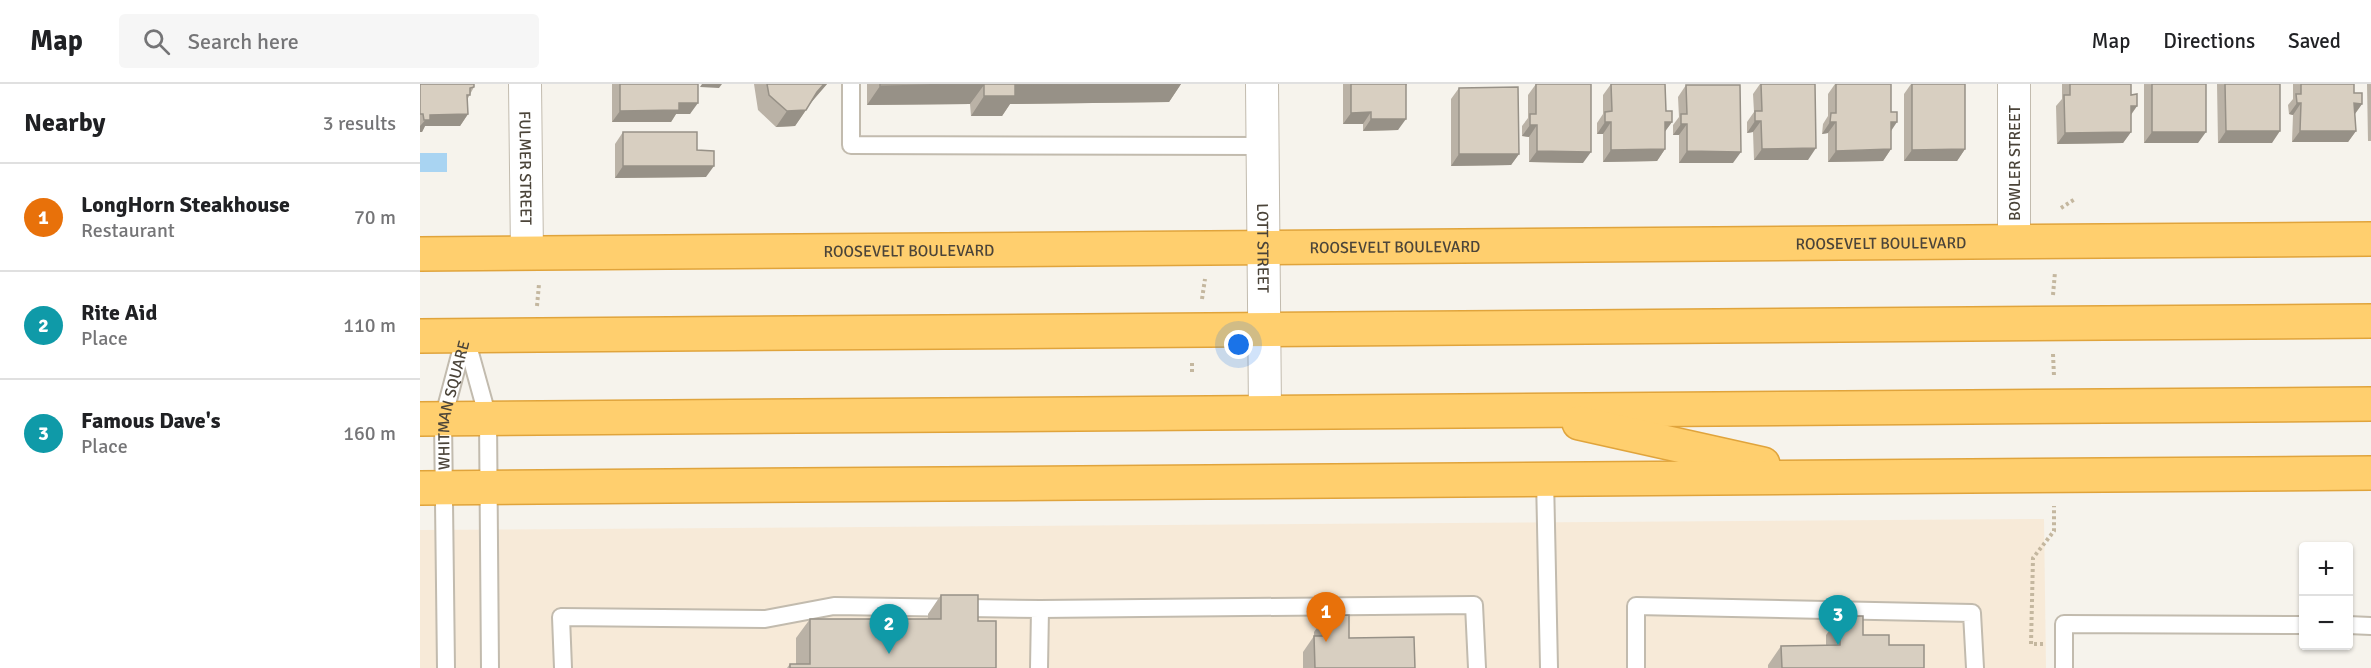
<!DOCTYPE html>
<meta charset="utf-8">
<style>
:root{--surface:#fff;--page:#f6f6f6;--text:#202124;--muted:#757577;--line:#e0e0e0;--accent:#111827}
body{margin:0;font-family:Signika,sans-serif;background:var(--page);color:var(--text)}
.controls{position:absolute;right:18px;bottom:18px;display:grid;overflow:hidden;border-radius:6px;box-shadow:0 2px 4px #0004}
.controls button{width:54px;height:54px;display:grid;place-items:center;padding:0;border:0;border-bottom:2px solid var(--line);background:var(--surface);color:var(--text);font:30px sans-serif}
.you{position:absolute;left:819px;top:261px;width:21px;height:21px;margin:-15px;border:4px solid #fff;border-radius:50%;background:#1a73e8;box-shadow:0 0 0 9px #1a73e833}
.badge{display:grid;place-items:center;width:39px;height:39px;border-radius:50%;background:var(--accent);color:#fff;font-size:20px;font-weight:700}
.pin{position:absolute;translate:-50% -50px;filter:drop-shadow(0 2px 3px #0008)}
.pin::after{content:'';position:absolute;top:32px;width:21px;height:18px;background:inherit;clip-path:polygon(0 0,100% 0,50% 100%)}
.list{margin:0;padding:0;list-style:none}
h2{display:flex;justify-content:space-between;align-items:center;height:78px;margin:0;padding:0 24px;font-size:26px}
h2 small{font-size:20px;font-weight:400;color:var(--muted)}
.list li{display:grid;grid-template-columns:39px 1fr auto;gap:18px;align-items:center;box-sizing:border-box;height:108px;padding:0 24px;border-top:2px solid var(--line)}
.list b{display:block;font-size:22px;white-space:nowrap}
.list p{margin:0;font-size:20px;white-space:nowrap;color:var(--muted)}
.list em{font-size:20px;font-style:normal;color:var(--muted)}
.icon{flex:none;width:33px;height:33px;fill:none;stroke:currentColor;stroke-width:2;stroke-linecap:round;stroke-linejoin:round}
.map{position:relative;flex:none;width:1951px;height:584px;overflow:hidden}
header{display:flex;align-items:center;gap:36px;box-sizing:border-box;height:84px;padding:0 30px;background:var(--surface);border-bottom:2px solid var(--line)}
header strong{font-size:28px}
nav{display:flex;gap:33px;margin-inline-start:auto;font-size:21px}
.search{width:420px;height:54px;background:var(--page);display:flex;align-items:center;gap:15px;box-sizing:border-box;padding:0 21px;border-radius:6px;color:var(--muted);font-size:22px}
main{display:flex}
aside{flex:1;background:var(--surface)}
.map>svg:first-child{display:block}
</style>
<header>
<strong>Map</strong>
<div class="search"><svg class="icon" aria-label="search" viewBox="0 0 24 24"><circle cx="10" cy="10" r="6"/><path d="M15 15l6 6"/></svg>Search here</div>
<nav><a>Map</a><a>Directions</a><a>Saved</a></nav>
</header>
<main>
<aside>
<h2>Nearby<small>3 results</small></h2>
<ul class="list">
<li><span class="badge" style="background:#e8710a">1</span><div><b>LongHorn Steakhouse</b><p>Restaurant</p></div><em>70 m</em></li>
<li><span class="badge" style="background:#0f9aa8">2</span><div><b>Rite Aid</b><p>Place</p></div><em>110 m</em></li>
<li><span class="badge" style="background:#0f9aa8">3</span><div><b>Famous Dave's</b><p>Place</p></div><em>160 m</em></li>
</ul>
</aside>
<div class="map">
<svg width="1951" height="584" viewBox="0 0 1951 584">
<rect width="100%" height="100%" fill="#f6f3ec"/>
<path fill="#f7ead8" d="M1624,435L1626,584H0V446Z"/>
<path fill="#a9d4f2" d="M0,69H27V88H0Z"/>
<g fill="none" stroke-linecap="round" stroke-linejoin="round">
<defs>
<g id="lane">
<path d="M431,0V61L843,62"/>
<path d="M45,251L68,334L70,584"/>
<path d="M1125,394L1129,584"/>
<path d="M620,525L1054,521L1057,584"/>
<path d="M1928,541L1951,542"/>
<path id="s1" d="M26,584L23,335L45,252"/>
<path d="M143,584L141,533L345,535L414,522L620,525L619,584"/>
<path d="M1216,584V522L1552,529L1555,584"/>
<path d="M1644,584V540L1884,541"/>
</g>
<g id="street">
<path id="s2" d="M105,0L107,169"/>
<path id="s3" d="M842,0L845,328"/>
<path d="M1594,157V0"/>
</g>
<g id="highway">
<path id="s4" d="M0,170L1951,155"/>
<path d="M0,252L1951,237"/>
<path d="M0,335L1951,320"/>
<path d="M1159,339L1343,380"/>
<path d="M0,404L1951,389"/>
</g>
</defs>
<use href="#lane" stroke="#c2bbae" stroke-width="20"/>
<use href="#street" stroke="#c2bbae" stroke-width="34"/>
<use href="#highway" stroke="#e0a43c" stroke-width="36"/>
<path stroke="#c4b79f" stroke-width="4" stroke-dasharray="3 3" stroke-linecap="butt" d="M1641,124L1655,115
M1633,211L1635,188
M782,215L785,195
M117,222L119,200
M1633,270L1634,292
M772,288V277
M1623,560H1611L1613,474L1634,447V422"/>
<use href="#lane" stroke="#fff" stroke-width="16"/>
<use href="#street" stroke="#fff" stroke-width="32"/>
<use href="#highway" stroke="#ffcf6e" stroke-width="33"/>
</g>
<path fill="#bab2a6" d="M0,0L54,3L47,16L48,30L40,42H5L2,48H0Z
M192,0H278L270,30H256L251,38H192Z
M334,0H407L390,20L375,42L356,43L338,26Z
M447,0H761L749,18L590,20L582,32H551L550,20L447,21Z
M923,0H987L986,2L978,46L943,47V40H923Z
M1116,0L1163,79L1109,78V53L1102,52V42L1108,34V11Z
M1191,0H1245L1246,27L1252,38L1245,47V65L1237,77L1183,78V50H1177V39L1183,30V11Z
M1340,0H1395L1388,76H1334L1333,48L1327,49V38L1334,28L1333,10Z
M1415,0H1471V65L1463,77L1408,78V49L1402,50L1403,40L1408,32V10Z
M1491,0H1545V65L1537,77H1484V10Z
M1642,0H1711V11L1717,22L1711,31V48L1703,59L1637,60L1636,22L1642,15Z
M1724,0H1786L1778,59H1724Z
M1797,0H1860L1852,59H1798Z
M1873,0H1934V9L1942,20L1935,30L1936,47L1928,58H1872L1873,31L1869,30L1868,21L1873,15Z
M1947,0H1951V57H1948Z
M1266,1L1313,79H1259V51H1253V41L1259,33L1258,13Z
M1039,4L1099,70L1091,81L1031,82V15Z
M203,48L277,66L286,93L195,94V60Z
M521,511L558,537L576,584H367L370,580H376V554L390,535H508V530Z
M905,532L929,554L995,584H883V568L894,552V548Z
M1420,532L1443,551L1469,561L1504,584H1348V581L1361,562L1406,561V551Z"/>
<path fill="#979187" d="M282,0H302L299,4L280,3Z
M404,0H407L386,24L397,8Z
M661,0H761L749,18L590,20L582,32H551L564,12L595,1Z
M564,1L550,20L447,21L460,2Z
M259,19H278L270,30H256L251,38H192L200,27Z
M1877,19H1881L1873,31L1869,30Z
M1934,19L1942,20L1934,31Z
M1711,22H1717L1709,33Z
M386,26L375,42L356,43L367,27Z
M951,28L943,40H923L931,29Z
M48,30L40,42H5L2,48H0V42L10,31Z
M951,35H986L978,46L943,47Z
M1335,37H1341L1333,48L1327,49Z
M1185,38H1191L1183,50H1177Z
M1245,38H1252L1244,49Z
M1410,38H1416L1408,49L1402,50Z
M1471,38H1477L1469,50Z
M1261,40H1267L1259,51H1253Z
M1110,41H1117L1109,53L1102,52Z
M1806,47H1860L1852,59H1798Z
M1880,47H1936L1928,58H1872Z
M1711,48L1703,59L1637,60L1645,49Z
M1732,48H1786L1778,59H1724Z
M1396,64L1388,76H1334L1342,65Z
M1245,65L1237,77L1183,78L1191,66Z
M1471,65L1463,77L1408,78L1416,67Z
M1545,65L1537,77H1484L1492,66Z
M1117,67L1171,68L1163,79L1109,78Z
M1267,67L1321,68L1313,79H1259Z
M1039,70H1099L1091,81L1031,82Z
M203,82H294L286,93L195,94Z"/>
<path fill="#d8cfc1" stroke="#979187" stroke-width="1.5" d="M0,0H54V3L50,4V11H47L48,30L10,31V36H4L3,30H0Z
M200,0H278V19H259V26L200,27Z
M347,0H404L397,8L386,26L367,27L349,11Z
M460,0H661L595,1V12H564V1L460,2Z
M931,0H986V35H951V28L931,29Z
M1116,0H1171V68L1117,67V41H1110V30H1116Z
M1191,0H1245L1246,27H1252V38H1245V65L1191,66V38H1185V28L1192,27Z
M1341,0H1395L1396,64L1342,65L1341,37H1335V27H1342Z
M1416,0H1471V28H1477V38H1471V65L1416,67V38H1410L1411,29H1416Z
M1492,0H1545V65L1492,66Z
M1650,0H1711V11L1717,10V22H1711V48L1645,49L1644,11H1650Z
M1732,0H1786V48H1732Z
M1805,0H1860V47H1806Z
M1881,0H1934V9H1942V20L1934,19L1936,47H1880L1881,19H1877L1876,10H1881Z
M1266,1H1320L1321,68L1267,67V40H1261V30H1267Z
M1098,3L1099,70H1039V4Z
M203,48H277V66L294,67V82H203Z
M521,511H558V537H576V584H370V580H390V535H521Z
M929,531V554L994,553L995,584H895L894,552H905V532Z
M1420,532H1443V551H1469V561H1504V584H1362L1361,562L1420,561Z"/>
<g text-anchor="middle" stroke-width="5" stroke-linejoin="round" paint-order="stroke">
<g font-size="16" fill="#4b4439" stroke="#fff">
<text transform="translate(1594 79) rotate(-90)" y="6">BOWLER STREET</text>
<text dy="6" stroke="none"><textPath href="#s2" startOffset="84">FULMER STREET</textPath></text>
<text dy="6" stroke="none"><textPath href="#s4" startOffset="1461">ROOSEVELT BOULEVARD</textPath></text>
<text dy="6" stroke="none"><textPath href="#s4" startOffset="975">ROOSEVELT BOULEVARD</textPath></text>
<text dy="6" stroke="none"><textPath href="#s3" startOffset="164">LOTT STREET</textPath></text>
<text dy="6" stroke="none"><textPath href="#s4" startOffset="489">ROOSEVELT BOULEVARD</textPath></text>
<text dy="6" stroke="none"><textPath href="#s1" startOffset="264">WHITMAN SQUARE</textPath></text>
</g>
</g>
</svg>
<div class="controls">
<button>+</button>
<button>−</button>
</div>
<div class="you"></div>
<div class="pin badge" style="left:906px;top:558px;background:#e8710a">1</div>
<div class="pin badge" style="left:469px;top:570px;background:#0f9aa8">2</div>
<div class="pin badge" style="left:1418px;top:561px;background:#0f9aa8">3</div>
</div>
</main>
